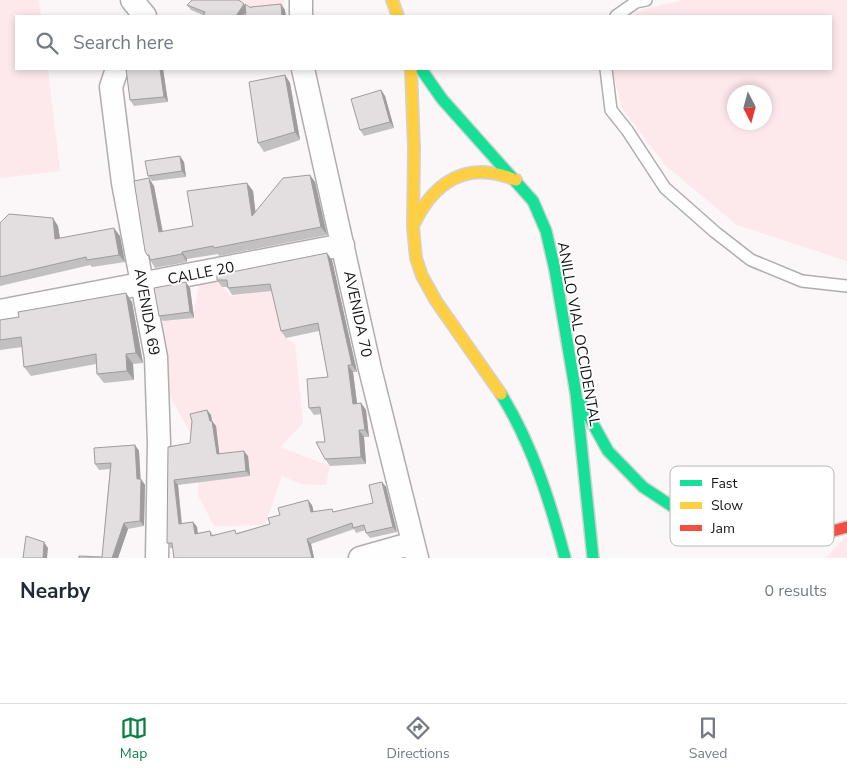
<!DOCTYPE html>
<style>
:root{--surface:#fff;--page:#f6f6f7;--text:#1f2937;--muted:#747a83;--line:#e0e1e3;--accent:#0b8043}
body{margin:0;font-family:"Nunito Sans",sans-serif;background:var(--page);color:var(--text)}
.compass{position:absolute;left:727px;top:85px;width:45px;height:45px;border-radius:50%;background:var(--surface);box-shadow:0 2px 8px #0003;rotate:174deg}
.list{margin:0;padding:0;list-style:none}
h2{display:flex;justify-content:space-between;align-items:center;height:65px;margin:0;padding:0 20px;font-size:21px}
h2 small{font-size:16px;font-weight:400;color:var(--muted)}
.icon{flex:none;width:28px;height:28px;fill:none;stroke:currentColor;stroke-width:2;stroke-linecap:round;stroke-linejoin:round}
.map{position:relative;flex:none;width:847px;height:558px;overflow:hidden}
.search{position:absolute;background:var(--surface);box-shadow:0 2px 8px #0003;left:15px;right:15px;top:15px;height:55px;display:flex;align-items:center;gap:12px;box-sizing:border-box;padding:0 18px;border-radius:0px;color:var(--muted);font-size:19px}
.sheet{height:145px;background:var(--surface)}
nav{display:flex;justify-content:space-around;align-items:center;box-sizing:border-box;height:70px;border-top:1px solid var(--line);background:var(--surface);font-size:14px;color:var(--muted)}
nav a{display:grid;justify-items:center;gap:2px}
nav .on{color:var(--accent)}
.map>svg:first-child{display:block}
</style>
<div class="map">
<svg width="847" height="558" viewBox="0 0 847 558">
<rect width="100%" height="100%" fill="#fbf6f7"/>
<path fill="#fde8ec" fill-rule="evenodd" d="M0,0H39L41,16H16V69H48L60,171L0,178Z
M193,0H285L281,16H217Z
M683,0H847V261L737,225L666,166L622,108L612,69H831V16H630L644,9ZM764,92V122H734V92Z
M271,274L286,338L295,344L303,423L280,447L330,466L326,485L301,484L282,476L265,525L214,526L198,495L199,471L210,467L166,390L161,322L193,318L200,279L216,278L230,296L248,294Z
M847,535V558H826Z"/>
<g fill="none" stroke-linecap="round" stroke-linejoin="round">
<defs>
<path id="lane" d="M616,16L636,2L646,0
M606,69L611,110L627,130L665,188L715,232L751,260L802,281L847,286"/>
<path id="street" d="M132,0L145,16
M301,0V16
M117,69L111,87L123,183L156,357L159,443L157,558
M303,69L370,369L417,558
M0,311L343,245
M360,558L413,543"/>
<path id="fast" d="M421,69L442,99L533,201L546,231L555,270L576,394L593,558
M501,394C532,444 550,501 565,558
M582,404L608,451L643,487L681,512L725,530L773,537"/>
<path id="slow" d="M392,0L398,16
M411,69L414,149L413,227L416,258L422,276L436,301L501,394
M414,224C430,190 457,165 497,174C504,175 510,178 516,180"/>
<path id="jam" d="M773,537L818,535L847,527"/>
</defs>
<use href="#lane" stroke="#b1adae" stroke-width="14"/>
<use href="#street" stroke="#b1adae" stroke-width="25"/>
<use href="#fast" stroke="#d3d1d1" stroke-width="14"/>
<use href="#slow" stroke="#d3d1d1" stroke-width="14"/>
<use href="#jam" stroke="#d3d1d1" stroke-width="14"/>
<use href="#lane" stroke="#fefefe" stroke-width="11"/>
<use href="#street" stroke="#fefefe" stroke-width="22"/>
<use href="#fast" stroke="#16e098" stroke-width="11"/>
<use href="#slow" stroke="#ffcf43" stroke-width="11"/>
<use href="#jam" stroke="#f24e42" stroke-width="11"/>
</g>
<path fill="#c3c0c1" d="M281,4L285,10L245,13L243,16H203V15L191,10L187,5L251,8Z
M126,69H163L168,102L134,106L130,100Z
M285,75L290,83L300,140L264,152L258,143Z
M381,90L385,96L394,128L364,136L360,130Z
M180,156L184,162L186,177L152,181L148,176Z
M315,182L327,235L219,256L218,254L187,259V262L155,268L147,255L154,186L163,232L193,226L247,183L253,191L255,212Z
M0,223L58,226L60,238L120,236L125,262L92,267L90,265L0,286Z
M332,260L357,372H353L357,403H361L366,410L369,437H364L366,464L330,466L325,459V442L321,414L314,415L309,408L328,377L319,331L286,338L281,331L272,291L232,295L228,288L227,287H222L217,280Z
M190,288L194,318L163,321L159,316Z
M126,293L132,302L143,363L133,364L134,380L104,383L97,374L96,364L31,376L24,367L22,347L0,350V320L19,317Z
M207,410L211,415L212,421L216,426L219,454L248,456L250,476L178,485L182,523L193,522L197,527L198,533L210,531L213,535L237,533L270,524L280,515L312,505L313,512L332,509L334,512L373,503L382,482L386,487L397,532L370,538L366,533V530L356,533L354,529L311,544L314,558H174L173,548H170L167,543L168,447L190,443Z
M135,445L139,451L140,479L145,485L144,526L128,529L118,558H79L102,557L110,469L99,470L95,464Z"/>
<path fill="#9f9c9d" d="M244,4L248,9L243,16H236Z
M281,4L285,10L286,16H282Z
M160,69H163L168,102L164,97Z
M285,75L290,83L300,140L295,132Z
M381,90L385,96L394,128L390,122Z
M180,156L184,162L186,177L182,171Z
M310,175L315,182L327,235L321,227Z
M149,178L154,186L164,240L159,232Z
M247,183L253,191L257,224L252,216Z
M53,218L58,226L61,246L55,239Z
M114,228L120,236L125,262L119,255Z
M182,252L187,259V262L182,254Z
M327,253L332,260L357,372L352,365Z
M186,282L190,288L194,318L190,312Z
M126,293L132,302L143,363L136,353Z
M126,354L133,364L134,380L127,371Z
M348,365L353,372L358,411L353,404Z
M361,403L366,410L369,437L365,430Z
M207,410L211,415L212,421L216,426L220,459L217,454Z
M359,430L364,437L366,464L361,457Z
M135,445L139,451L141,485L137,479Z
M244,451L248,456L250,476L246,471Z
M141,479L145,485L144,526L140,521Z
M174,480L178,485L182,529L179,524Z
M382,482L386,487L397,532L393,527Z
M308,500L312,505L315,517L311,512Z
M193,522L197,527L198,539L195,534Z
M124,523L128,529L118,558H112Z
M307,539L311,544L314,558H312Z
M44,542L48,548L47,558H43Z"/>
<path fill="#e3dfe0" stroke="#9f9c9d" d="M192,0H239L244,4L236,16H203L205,12L187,5Z
M245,4L251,8V7L281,4L282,16H246Z
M126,69H160L164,97L130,100Z
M285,75L295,132L258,143L249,82Z
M381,90L390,122L360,130L351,99Z
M180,156L182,171L148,176L145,161Z
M310,175L321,227L214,248L213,246L182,252V254L150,260L149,255H147L145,251L134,181L149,178L159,232L193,226L187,191L247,183L252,216L283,178Z
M9,214L53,218L55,239L114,228L119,255L87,260L86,257L0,277V223Z
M327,253L352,365H348L353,404L361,403L365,430H359L361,457L325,459L316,442H325L320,407L309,408L307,379L328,377L318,323L281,331L270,284L228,288L227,280H217V275Z
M186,282L190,312L159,316L154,288Z
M126,293L136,353L126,354L127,371L97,374L96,354L24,367L21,337L0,340V320L19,317L18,312Z
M207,410L210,421H212L217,454L244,451L246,471L174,480L179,524L193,522L195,534L210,531L211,536L235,530L236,534L270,524L268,518L280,515L278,508L308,500L311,512L332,509L333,512L373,503L369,485L382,482L393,527L366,533L364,525L353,528L352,523L307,539L312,558H174L172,543H167L168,447L190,443L192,421L190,414Z
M135,445L137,479H141L140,521L124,523L112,558H79V556L102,557L111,463L95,464L94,448Z
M26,536L44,542L43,558H23Z"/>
<g text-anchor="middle" stroke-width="4" stroke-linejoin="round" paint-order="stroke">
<g font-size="15" fill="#151313" stroke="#fff">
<text transform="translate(201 273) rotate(-11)" y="5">CALLE 20</text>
<text transform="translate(147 312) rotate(80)" y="5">AVENIDA 69</text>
<text transform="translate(358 314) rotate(78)" y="5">AVENIDA 70</text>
<text transform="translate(579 334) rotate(80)" y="5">ANILLO VIAL OCCIDENTAL</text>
</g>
</g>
<rect x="670" y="466" width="164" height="80" rx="8" fill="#fff" stroke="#b9b8b8" stroke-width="1"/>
<rect x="680" y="480" width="22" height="6" fill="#16e098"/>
<rect x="680" y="502" width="22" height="7" fill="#ffcf43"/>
<rect x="680" y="525" width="22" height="6" fill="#f24e42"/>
<g font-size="14" fill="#151313">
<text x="711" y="488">Fast</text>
<text x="711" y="510">Slow</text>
<text x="711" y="533">Jam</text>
</g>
</svg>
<svg class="compass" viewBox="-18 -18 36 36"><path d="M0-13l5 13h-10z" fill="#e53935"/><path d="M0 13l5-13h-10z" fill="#747a83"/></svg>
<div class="search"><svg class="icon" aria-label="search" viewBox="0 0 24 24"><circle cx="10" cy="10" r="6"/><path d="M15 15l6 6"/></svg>Search here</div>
</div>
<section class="sheet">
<h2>Nearby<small>0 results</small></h2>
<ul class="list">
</ul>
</section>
<nav>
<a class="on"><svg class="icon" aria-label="map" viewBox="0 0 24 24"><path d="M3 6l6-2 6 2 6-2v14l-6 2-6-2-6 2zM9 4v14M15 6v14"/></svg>Map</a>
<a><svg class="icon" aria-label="directions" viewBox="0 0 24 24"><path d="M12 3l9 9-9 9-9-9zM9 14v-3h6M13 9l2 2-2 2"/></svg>Directions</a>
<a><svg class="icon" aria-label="saved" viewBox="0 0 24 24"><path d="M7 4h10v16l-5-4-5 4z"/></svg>Saved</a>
</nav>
